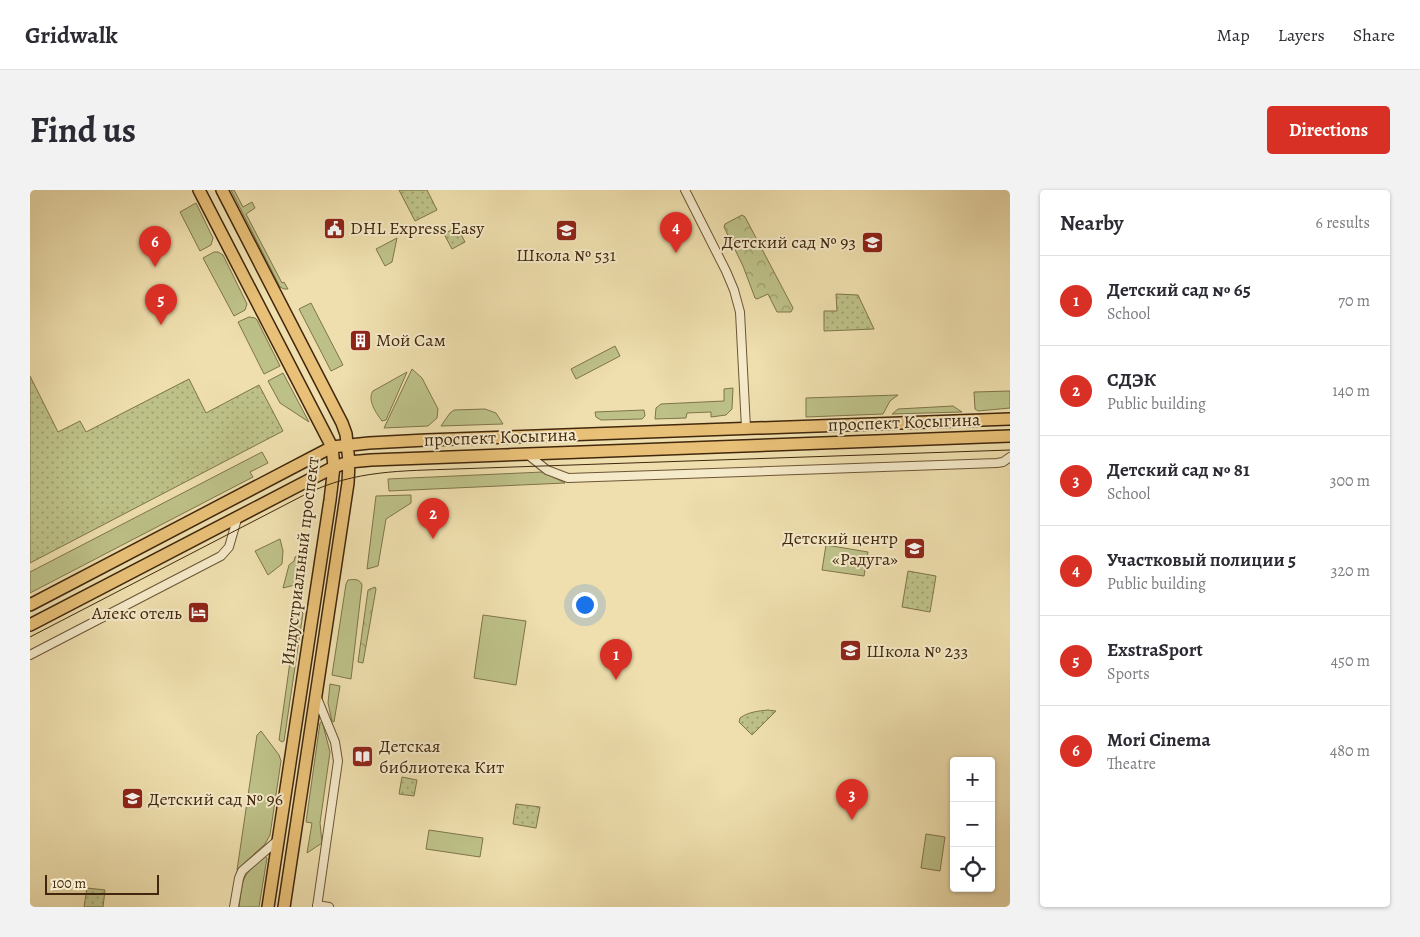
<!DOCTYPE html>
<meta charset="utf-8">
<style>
:root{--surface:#fff;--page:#f2f2f3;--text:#2b2b33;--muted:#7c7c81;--line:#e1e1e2;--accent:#d93025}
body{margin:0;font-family:Alegreya,serif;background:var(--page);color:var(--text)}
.controls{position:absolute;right:15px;bottom:15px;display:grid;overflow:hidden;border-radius:5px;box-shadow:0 1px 4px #0004}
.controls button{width:45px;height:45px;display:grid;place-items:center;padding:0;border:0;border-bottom:1px solid var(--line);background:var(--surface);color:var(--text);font:25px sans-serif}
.scale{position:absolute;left:15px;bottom:12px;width:114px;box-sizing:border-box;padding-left:5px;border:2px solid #41270d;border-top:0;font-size:14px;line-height:18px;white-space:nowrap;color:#41270d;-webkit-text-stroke:4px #f5eaca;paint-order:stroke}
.you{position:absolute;left:554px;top:414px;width:18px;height:18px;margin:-12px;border:4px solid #fff;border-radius:50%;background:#1a73e8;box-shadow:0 0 0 8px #1a73e833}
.badge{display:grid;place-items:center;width:32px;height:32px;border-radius:50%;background:var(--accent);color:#fff;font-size:16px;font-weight:700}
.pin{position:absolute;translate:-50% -41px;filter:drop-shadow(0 1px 2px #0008)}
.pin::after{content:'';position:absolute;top:26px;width:18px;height:15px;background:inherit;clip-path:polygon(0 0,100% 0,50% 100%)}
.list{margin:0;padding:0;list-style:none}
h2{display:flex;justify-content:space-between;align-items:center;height:65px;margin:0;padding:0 20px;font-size:21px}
h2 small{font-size:16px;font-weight:400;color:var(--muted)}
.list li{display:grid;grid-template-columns:32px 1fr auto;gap:15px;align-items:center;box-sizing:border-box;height:90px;padding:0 20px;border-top:1px solid var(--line)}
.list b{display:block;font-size:19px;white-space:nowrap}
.list p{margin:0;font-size:16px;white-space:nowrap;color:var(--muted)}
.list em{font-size:16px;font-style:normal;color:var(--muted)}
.icon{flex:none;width:28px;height:28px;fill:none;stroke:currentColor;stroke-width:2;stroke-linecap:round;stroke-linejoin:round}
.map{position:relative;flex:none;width:980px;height:717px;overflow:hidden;border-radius:5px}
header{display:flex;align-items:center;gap:30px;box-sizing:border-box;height:70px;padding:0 25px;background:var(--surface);border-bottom:1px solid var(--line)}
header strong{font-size:24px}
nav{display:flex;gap:28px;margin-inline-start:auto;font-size:18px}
.intro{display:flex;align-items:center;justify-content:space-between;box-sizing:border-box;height:120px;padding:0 30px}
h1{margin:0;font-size:35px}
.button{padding:12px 22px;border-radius:5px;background:var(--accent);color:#fff;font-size:18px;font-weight:700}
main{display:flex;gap:30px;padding:0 30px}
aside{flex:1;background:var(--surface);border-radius:5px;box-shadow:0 1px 4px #0004}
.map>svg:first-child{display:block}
</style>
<header>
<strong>Gridwalk</strong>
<nav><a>Map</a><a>Layers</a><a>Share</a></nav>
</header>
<div class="intro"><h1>Find us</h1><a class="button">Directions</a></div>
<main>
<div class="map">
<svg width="980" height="717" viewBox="0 0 980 717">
<defs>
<pattern id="forest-crowns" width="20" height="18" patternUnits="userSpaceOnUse" patternTransform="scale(1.25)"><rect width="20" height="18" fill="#bdc188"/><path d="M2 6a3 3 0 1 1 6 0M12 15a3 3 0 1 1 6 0" fill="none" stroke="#9b9d6e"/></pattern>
<pattern id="park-dots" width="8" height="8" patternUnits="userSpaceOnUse" patternTransform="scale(1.25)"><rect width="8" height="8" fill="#bdc188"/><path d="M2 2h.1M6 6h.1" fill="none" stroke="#9b9d6e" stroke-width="1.8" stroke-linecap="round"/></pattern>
</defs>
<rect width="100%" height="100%" fill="#efdfae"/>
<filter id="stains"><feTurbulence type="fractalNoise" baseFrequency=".004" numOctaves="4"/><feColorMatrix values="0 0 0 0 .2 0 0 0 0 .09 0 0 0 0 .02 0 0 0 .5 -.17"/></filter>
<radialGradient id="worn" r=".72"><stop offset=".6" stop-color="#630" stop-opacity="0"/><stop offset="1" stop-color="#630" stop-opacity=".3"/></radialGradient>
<path fill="#bdc188" stroke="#7f744a" d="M201,0H204L213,17L222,12L225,18L216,24L252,93L254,92L258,99H254L250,97Z
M166,13L183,48L181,55L170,61L150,22Z
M367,48L362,72L355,76L346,59Z
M184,62H188L193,65L217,114L215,120L204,126L173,68Z
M281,113L313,175L301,181L269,119Z
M219,127L225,128L227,130L250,176L234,184L208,132Z
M585,156L590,166L546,189L541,179Z
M382,179L392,188L408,219L407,228L398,236L354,238Z
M377,182L356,230L352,231C346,223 337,210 343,201Z
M253,183L279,232L250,213L238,191Z
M703,198L702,219L696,225L681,227V222L657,223L656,228L625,229L626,218L631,214L694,211V199Z
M980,201V218L948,221L945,219L944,202Z
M868,205L860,211L853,224L776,227V208Z
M923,216L932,222L862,224L868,219Z
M455,219L466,223L473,234L411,236L420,223L424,220Z
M614,220L615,226L612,229L571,230L566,227L565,222Z
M232,262L238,273L220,282L223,287L0,403V382Z
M513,282L535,293L359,301L358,289Z
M381,305V313L356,329L348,376L337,379L346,306Z
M250,349L253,361L252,374L238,385L225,361Z
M796,355L838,362L834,386L792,380Z
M274,361L269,394L253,398L259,375L264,371L265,367Z
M318,390C325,389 330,389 332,395L321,489L302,485L316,394Z
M270,420L273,423L254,551L252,552L249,550L267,422Z
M453,425L496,431L486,495L444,488Z
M300,494L310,496L304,532L302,531L298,513Z
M292,531L300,562L290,633L292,653L277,663L282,633L276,632L290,533Z
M231,541L249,565L251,571L240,645L235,654L207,680L227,545Z
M399,640L453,648L450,667L396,659Z
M896,644L915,647L910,681L891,678Z
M235,666L237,668L229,717H209C213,687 211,687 235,666Z"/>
<path fill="url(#forest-crowns)" stroke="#7f744a" d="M712,25L715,27L763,118L761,122H747L738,104L727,109L725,108L713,76L694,37L695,34Z
M345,397L346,399L333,473L328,472L338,400Z"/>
<path fill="url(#park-dots)" stroke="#7f744a" d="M369,0H397L407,20L385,31Z
M427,37L435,52L422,59L414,44Z
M806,104L828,105L844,139L794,141V121H807Z
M0,186L28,242L50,231L56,242L159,189L176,223L229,195L253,241L0,373Z
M878,381L906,386L900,422L872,417Z
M738,520L746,521L722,545L709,532L710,528C718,522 728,521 738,520Z
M372,587L387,590L384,606L369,604Z
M486,614L510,617L506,638L483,634Z
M57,698L75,700L73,717H54Z"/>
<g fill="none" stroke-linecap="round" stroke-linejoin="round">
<defs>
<path id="street" d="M655,0L696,81L704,100L710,122L716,238
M497,264L517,280L538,288L967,273L973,272L980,267
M0,465L191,366L199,357L207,329
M287,715L299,717
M204,717L209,688L212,681L248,650
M287,717L308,571L305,552L287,508"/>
<path id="primary" d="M169,0L302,257L304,277L300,310L238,717
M192,0L312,233L316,244L319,272L318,293L254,717
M0,415L302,257L339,253L396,250L980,229
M0,435L304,277L319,272L341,270L980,246"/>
</defs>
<use href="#street" stroke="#6c5535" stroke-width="10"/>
<use href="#primary" stroke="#41270d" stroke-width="14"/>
<use href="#street" stroke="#f5eaca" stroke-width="8"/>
<use href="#primary" stroke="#e8c077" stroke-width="11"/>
<path stroke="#41270d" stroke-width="1" d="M0,447L276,304C325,280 372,281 425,279L980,260"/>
</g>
<defs>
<symbol id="civic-square" viewBox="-11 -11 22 22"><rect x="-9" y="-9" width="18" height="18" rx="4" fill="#8f2418" stroke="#f5eaca"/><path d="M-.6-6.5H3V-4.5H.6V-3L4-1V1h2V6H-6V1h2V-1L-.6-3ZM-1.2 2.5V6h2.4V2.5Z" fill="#fff"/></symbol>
<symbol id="school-square" viewBox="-11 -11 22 22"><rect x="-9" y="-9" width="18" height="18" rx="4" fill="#8f2418" stroke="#f5eaca"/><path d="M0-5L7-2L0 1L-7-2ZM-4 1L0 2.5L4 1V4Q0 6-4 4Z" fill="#fff"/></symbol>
<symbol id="building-square" viewBox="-11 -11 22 22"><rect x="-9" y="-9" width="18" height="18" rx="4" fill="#8f2418" stroke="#f5eaca"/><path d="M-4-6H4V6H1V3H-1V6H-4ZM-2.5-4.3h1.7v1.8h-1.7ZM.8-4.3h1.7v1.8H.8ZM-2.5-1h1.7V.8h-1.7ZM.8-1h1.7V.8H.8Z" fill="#fff"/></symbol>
<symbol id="hotel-square" viewBox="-11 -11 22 22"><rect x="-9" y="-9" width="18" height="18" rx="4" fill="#8f2418" stroke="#f5eaca"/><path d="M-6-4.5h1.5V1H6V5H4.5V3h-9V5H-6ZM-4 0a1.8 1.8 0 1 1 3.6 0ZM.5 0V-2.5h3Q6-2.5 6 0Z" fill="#fff"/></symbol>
<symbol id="library-square" viewBox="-11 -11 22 22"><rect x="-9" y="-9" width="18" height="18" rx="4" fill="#8f2418" stroke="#f5eaca"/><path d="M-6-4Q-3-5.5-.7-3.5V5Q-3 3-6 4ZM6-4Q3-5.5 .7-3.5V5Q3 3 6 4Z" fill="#fff"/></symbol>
</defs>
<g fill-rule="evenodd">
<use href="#civic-square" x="292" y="26" width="25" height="25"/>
<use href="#school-square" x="524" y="28" width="25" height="25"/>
<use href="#school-square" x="830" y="40" width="25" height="25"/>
<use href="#building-square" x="318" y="138" width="25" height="25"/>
<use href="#school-square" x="872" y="346" width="25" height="25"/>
<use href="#hotel-square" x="156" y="410" width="25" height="25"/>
<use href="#school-square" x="808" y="448" width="25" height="25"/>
<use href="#library-square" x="320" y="554" width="25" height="25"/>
<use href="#school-square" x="90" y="596" width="25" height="25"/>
</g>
<g text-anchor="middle" stroke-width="4" stroke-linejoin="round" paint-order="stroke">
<g font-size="18" fill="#41270d" stroke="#f5eaca" text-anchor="start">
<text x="320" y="44">DHL Express Easy</text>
<text x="826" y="58" text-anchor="end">Детский сад № 93</text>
<text x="536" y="71" text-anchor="middle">Школа № 531</text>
<text x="346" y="156">Мой Сам</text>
<text x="868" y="354" text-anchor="end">Детский центр<tspan x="868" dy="21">«Радуга»</tspan></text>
<text x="152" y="429" text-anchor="end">Алекс отель</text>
<text x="836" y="467">Школа № 233</text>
<text x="349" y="562">Детская<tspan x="349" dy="21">библиотека Кит</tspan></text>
<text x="118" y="615">Детский сад № 96</text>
</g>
<g font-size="18" fill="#41270d" stroke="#f5eaca">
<text transform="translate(874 232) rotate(-2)" y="6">проспект Косыгина</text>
<text transform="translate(470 247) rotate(-2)" y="6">проспект Косыгина</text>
<text transform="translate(270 371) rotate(-83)" y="6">Индустриальный проспект</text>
</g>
</g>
<rect width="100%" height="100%" filter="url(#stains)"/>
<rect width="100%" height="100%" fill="url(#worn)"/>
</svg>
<div class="controls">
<button>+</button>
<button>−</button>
<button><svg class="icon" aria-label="locate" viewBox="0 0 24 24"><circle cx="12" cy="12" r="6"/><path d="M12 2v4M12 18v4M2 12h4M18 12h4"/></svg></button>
</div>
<div class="scale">100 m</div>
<div class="you"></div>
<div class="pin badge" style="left:586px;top:490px">1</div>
<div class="pin badge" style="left:403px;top:349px">2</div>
<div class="pin badge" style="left:822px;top:630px">3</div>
<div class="pin badge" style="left:646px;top:63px">4</div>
<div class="pin badge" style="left:131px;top:135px">5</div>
<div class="pin badge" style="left:125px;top:77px">6</div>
</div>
<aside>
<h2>Nearby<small>6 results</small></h2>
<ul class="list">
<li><span class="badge">1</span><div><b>Детский сад № 65</b><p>School</p></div><em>70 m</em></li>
<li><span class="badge">2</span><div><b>СДЭК</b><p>Public building</p></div><em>140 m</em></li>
<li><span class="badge">3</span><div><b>Детский сад № 81</b><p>School</p></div><em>300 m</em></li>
<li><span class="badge">4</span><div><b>Участковый полиции 5</b><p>Public building</p></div><em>320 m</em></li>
<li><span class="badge">5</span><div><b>ExstraSport</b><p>Sports</p></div><em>450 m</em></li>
<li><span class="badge">6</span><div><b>Mori Cinema</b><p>Theatre</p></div><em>480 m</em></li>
</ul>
</aside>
</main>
